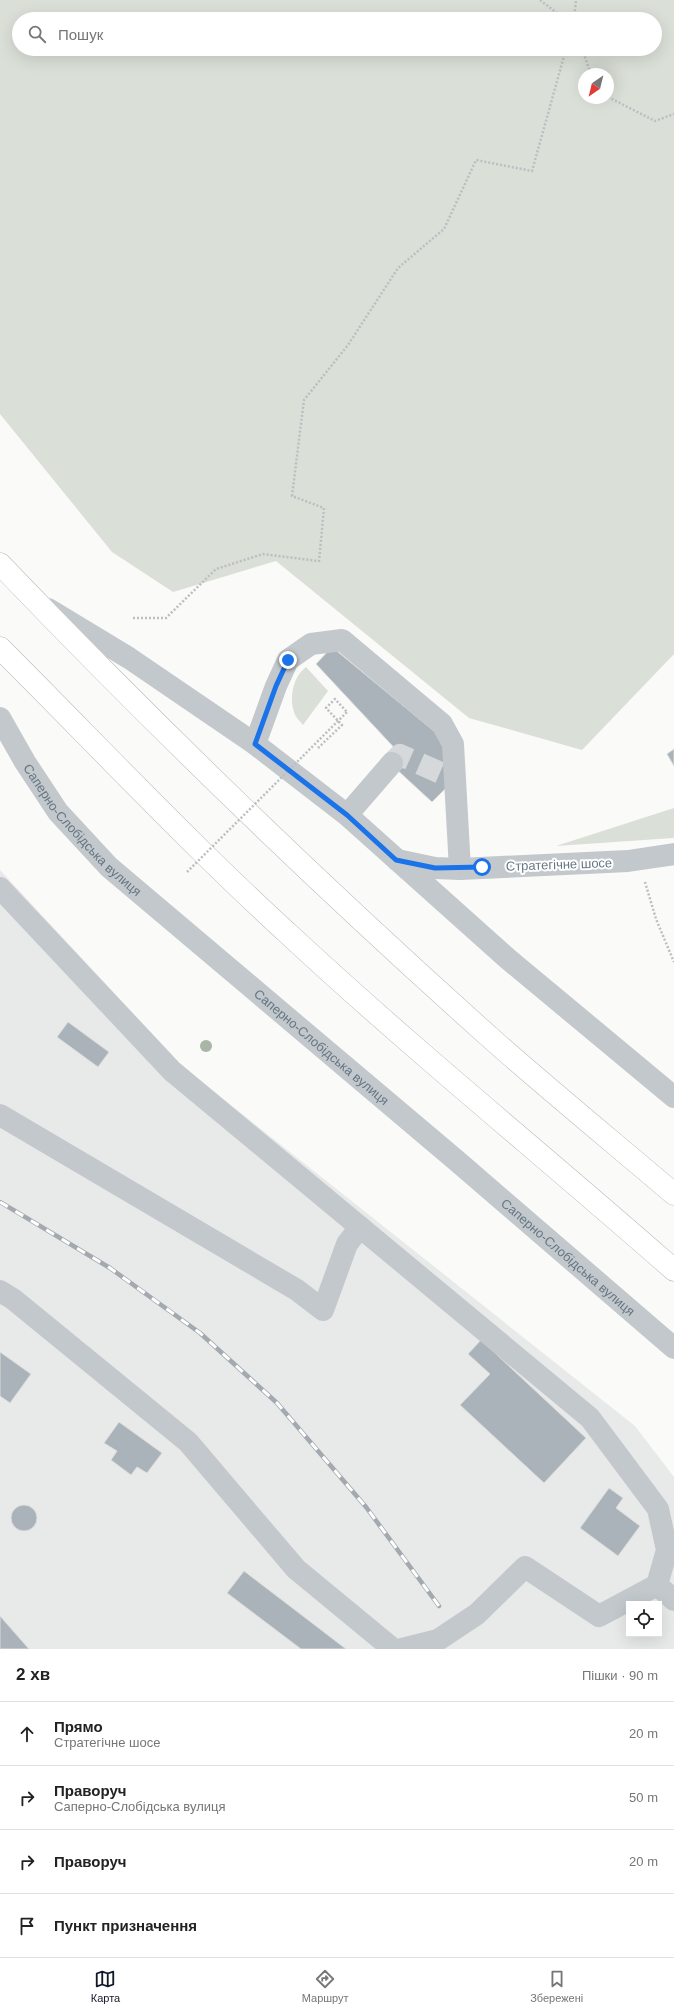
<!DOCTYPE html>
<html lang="uk">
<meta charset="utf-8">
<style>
:root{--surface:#fff;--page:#f6f6f6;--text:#222;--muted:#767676;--line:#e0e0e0;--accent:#111827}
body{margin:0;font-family:Helvetica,sans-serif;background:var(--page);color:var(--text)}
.controls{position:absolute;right:12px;bottom:12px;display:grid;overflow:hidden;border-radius:0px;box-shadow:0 4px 16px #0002}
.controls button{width:36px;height:36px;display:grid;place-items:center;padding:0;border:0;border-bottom:1px solid var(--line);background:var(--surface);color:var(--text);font:20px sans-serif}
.compass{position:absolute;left:578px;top:68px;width:36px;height:36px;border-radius:50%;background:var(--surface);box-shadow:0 4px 16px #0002;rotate:215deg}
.stop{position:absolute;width:12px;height:12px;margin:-9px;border:3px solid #1a73e8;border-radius:50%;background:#fff}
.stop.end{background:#1a73e8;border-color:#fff;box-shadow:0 1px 4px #0008}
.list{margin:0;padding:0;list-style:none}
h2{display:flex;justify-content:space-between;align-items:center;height:52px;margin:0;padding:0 16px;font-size:17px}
h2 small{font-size:13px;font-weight:400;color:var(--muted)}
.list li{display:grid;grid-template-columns:26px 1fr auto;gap:12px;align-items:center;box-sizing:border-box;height:64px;padding:0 16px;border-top:1px solid var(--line)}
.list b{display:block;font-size:15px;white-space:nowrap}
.list p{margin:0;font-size:13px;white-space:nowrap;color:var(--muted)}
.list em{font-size:13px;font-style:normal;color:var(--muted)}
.icon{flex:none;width:22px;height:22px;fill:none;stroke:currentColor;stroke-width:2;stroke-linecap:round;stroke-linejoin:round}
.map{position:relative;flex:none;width:674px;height:1649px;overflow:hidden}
.search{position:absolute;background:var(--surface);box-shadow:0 4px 16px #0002;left:12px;right:12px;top:12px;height:44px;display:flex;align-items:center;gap:10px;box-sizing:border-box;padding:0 14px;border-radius:22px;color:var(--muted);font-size:15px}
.sheet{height:308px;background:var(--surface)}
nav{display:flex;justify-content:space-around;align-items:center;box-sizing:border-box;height:56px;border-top:1px solid var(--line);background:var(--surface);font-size:11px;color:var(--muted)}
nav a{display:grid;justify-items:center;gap:2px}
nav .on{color:var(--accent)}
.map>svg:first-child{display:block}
</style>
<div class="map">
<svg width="674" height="1649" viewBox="0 0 674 1649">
<rect width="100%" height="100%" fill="#fafaf8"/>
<path fill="#e8e9e9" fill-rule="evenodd" d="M0,870L183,1067L635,1426L674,1477V1649H0ZM629,1604H659V1634H629Z"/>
<path fill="#dadfd7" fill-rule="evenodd" d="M0,0H674V654L582,750L469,718L276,561L173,592L112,552L0,414ZM19,19H655V49H19ZM584,74H608V98H584Z
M306,667L328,691L303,725C300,721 295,717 294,712C289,697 293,677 306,667Z
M674,808V837L673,838L556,846Z"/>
<path fill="#aab3b9" stroke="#dcdcda" d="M332,647L446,741L450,784L432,802L393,766L402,756L316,664Z
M674,749V766L667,754Z
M68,1022L109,1052L98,1067L57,1037Z
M481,1340L586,1438L544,1483L460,1405L490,1374L468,1354Z
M0,1352L31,1374L10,1403L0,1396Z
M119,1422L162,1453L147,1473L137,1467L131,1475L111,1460L117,1451L104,1443Z
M609,1488L623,1498L616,1508L640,1526L618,1556L580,1528Z
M11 1518a13 13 0 1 1 26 0a13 13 0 1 1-26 0Z
M244,1571L299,1613L346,1649H301L227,1593Z
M0,1616L29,1649H0Z"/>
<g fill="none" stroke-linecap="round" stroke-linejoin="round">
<path stroke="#d5d9db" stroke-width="22" stroke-dasharray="22 11" stroke-linecap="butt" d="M392,763L400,755L450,777"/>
<defs>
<path id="major" d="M0,564C158,729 323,888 494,1041C553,1093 614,1143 674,1194
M0,648C98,746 193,847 295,940C418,1054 548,1159 674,1270"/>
</defs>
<use href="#major" stroke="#b5babe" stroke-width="23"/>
<path stroke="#bbbfc2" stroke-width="2.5" stroke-dasharray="2 2" stroke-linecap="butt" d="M540,0L565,19
M574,19L576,0
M582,49L591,74
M608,97L655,121L674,114
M133,618H166L216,569L263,554L319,561L324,508L292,496L304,400L348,345L398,268L444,229L476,160L532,171L566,49
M318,748L342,725L326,708L335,699L347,712
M645,882L656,919L674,962"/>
<g stroke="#c3c8cc" stroke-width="22">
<path d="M48,609L129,658L255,744L347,815L508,959L674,1097"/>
<path id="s1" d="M0,718L25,762L58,812L109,867L457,1161L674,1348"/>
<path d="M255,744L276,686L288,660L311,644L342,640L442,724L453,744L460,869"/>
<path d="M347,815L392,763"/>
<path d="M397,860L435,868L460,869L628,861L674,854"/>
<path d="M0,888L172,1071L590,1418L658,1509L667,1550L657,1585L674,1600"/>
<path d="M0,1115L297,1290L323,1310L347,1244L360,1227"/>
<path d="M0,1291L13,1299L188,1442L296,1569L393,1649"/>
<path d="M402,1649L438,1640L477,1614L525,1567L599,1616L657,1585"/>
</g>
<use href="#major" stroke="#fff" stroke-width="22"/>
<defs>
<path id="rail" d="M0,1202L110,1268L200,1333L277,1403L366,1507L439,1606"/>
</defs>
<use href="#rail" stroke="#a2aab0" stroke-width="4.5"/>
<use href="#rail" stroke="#fff" stroke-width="3" stroke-dasharray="9" stroke-linecap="butt"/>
<path stroke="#bbbfc2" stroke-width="2.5" stroke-dasharray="2 2" stroke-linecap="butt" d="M187,872L347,712"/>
</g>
<circle fill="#aab4a7" cx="206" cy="1046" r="6"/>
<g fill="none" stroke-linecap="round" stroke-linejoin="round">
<path stroke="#1a73e8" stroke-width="5" d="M288,660L276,686L255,744L347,815L396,860L435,868L482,867"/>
</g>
<g text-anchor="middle" stroke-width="4" stroke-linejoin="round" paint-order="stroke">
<g font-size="13" fill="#657683" stroke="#fff">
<text dy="5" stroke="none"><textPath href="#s1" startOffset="140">Саперно-Слобідська вулиця</textPath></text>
<text transform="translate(559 864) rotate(-2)" y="5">Стратегічне шосе</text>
<text dy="5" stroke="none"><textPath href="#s1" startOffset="464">Саперно-Слобідська вулиця</textPath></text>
<text dy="5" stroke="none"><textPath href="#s1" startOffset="788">Саперно-Слобідська вулиця</textPath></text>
</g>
</g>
</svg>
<div class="controls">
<button><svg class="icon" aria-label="locate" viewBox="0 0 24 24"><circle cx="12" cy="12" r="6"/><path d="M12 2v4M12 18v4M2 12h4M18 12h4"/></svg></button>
</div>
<svg class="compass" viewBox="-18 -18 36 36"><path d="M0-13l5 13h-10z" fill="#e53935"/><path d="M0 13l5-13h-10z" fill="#767676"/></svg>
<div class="stop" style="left:482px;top:867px"></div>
<div class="stop end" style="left:288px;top:660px"></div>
<div class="search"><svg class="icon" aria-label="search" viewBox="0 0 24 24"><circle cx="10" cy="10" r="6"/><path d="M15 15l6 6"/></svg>Пошук</div>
</div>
<section class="sheet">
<h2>2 хв<small>Пішки · 90 m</small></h2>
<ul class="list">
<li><svg class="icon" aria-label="ahead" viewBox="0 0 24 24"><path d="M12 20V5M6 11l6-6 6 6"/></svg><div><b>Прямо</b><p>Стратегічне шосе</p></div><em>20 m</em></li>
<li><svg class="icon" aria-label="right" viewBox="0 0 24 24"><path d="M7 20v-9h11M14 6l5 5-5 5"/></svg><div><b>Праворуч</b><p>Саперно-Слобідська вулиця</p></div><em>50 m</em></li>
<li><svg class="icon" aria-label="right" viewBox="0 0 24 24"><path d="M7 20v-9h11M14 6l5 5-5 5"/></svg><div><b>Праворуч</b></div><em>20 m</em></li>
<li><svg class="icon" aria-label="arrive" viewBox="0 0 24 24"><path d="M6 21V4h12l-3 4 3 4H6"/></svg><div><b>Пункт призначення</b></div></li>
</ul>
</section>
<nav>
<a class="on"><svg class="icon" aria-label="map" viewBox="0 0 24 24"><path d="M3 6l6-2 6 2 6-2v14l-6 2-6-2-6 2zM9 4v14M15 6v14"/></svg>Карта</a>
<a><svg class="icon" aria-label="directions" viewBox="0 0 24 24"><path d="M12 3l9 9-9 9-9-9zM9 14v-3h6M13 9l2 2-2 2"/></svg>Маршрут</a>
<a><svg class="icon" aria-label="saved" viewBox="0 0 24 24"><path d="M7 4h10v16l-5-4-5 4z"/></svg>Збережені</a>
</nav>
